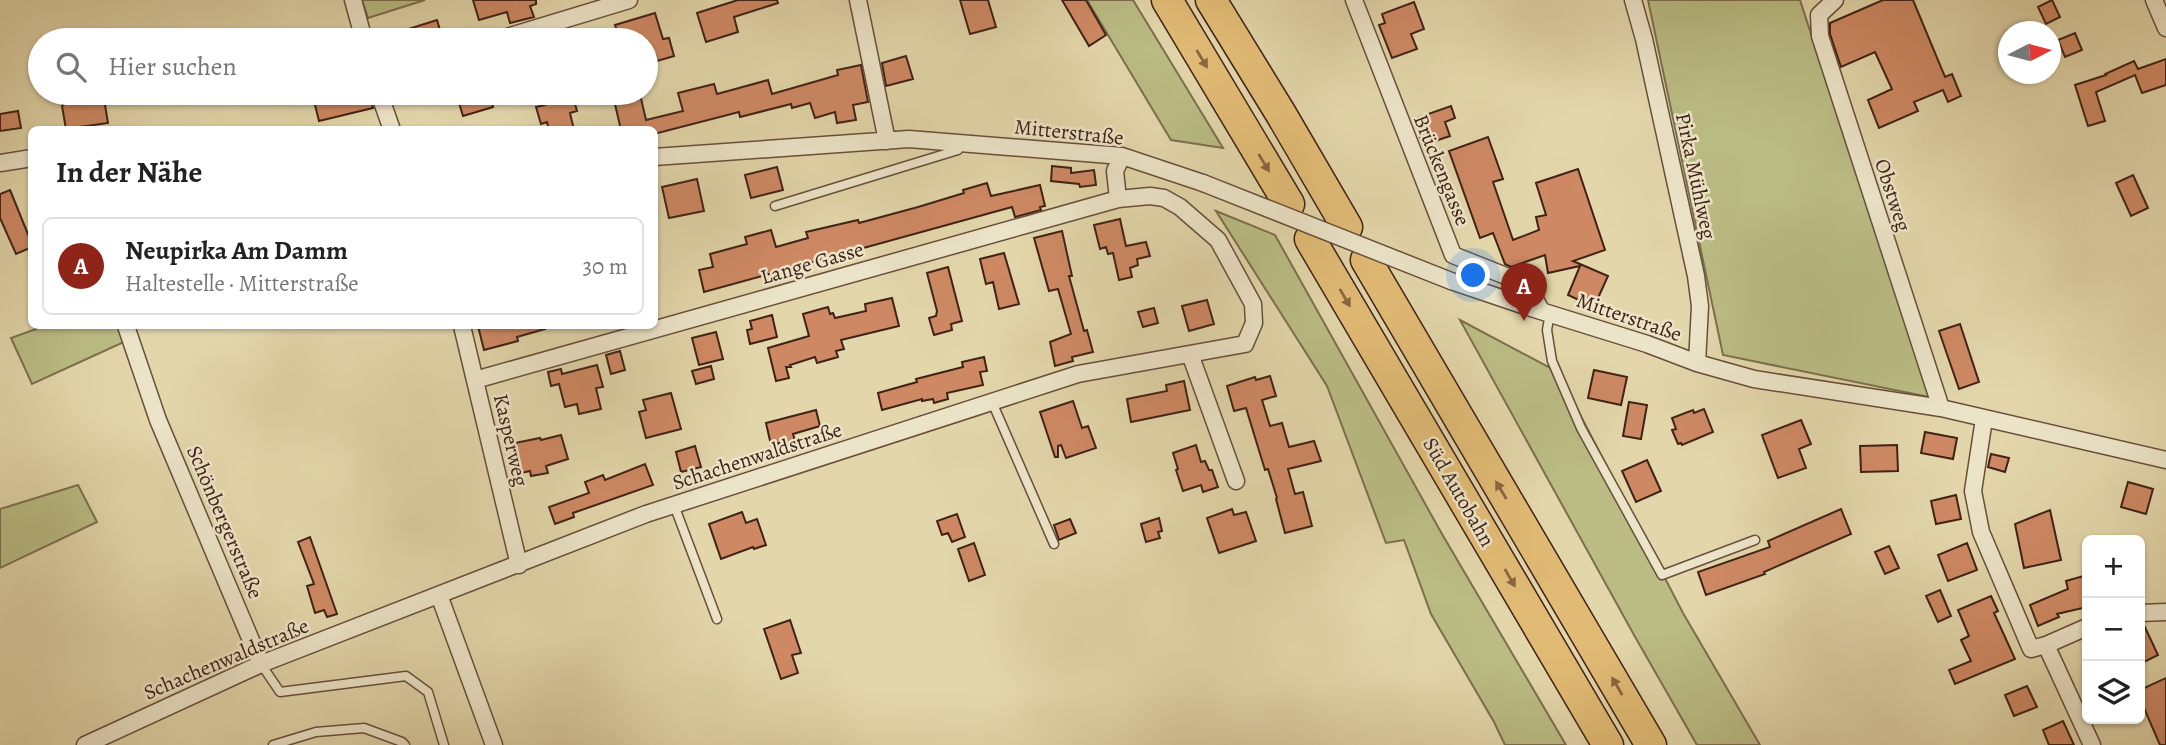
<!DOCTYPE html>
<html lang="de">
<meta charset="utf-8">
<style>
:root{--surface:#fff;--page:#f6f6f6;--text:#222;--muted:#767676;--line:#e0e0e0;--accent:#8f2418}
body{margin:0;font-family:Alegreya,serif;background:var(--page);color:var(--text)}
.controls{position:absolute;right:21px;bottom:21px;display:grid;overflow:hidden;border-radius:10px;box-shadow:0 2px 5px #0004}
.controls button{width:63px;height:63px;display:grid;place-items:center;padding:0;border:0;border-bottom:2px solid var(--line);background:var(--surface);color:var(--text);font:35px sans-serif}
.compass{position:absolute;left:1998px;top:21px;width:63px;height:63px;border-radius:50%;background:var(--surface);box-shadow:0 2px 5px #0004;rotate:84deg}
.you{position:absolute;left:1474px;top:276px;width:24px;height:24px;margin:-18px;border:5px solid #fff;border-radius:50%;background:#1a73e8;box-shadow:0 0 0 10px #1a73e833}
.badge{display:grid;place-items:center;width:46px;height:46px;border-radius:50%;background:var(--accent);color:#fff;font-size:23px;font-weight:700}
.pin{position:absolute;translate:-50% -58px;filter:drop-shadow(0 2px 4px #0008)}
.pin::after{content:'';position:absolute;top:37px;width:24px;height:21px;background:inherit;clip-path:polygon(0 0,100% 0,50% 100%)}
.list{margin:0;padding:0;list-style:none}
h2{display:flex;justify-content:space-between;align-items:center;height:91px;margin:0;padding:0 28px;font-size:30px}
h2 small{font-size:23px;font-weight:400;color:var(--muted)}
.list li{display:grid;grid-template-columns:46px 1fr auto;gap:21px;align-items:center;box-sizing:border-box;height:98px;margin:0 14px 14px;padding:0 14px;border:2px solid var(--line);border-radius:10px}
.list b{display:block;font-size:26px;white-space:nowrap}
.list p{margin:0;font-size:23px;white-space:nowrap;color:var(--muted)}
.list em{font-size:23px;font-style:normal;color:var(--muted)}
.icon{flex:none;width:38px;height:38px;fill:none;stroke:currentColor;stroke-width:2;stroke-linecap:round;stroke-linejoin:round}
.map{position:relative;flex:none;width:2166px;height:745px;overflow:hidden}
.search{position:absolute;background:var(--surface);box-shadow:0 2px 5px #0004;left:28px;top:28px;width:630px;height:77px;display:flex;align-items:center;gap:18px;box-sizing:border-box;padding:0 24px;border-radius:38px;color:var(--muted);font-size:26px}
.panel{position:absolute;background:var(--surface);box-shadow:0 2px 5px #0004;left:28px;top:126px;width:630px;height:203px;border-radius:10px}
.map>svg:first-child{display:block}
</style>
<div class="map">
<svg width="2166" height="745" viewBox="0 0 2166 745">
<rect width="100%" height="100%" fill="#e2d6aa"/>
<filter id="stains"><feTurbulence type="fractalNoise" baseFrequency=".00286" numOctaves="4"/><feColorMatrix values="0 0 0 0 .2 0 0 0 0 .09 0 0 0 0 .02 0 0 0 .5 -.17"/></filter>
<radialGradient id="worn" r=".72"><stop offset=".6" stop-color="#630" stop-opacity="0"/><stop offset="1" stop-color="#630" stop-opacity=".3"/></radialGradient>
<path fill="#babc84" stroke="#7d6f4d" stroke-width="2" d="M362,0H425L368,18Z
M1087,0H1133L1223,148L1171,140Z
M1648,0H1800L1929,397L1723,355Z
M1216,211L1275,235L1442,534L1566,745H1505L1494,722L1431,614L1404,540L1386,543L1327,386Z
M1460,320L1558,372L1683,613L1760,745H1697L1634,635Z
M44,326H118L124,342L32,384L11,338Z
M78,485L97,522L0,568V509Z"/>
<path fill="#ce8964" stroke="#402216" stroke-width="2" d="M473,0H536V4L530,6L534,17L510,23L507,12L479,20Z
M738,0H777L778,3L734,17L738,32L706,42L697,13Z
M960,0H988L996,27L970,34Z
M1062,0H1086L1106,35L1089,46Z
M1883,0H1913L1945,77L1952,74L1961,96L1948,102L1943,90L1914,102L1918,111L1879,128L1868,100L1892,89L1875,52L1841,67L1830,34V23Z
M2052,0L2060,17L2046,24L2038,7Z
M1414,2L1424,29L1411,34L1417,49L1392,58L1379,25L1385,23L1382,14Z
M655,13L663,39L669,38L674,56L657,61L655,54L646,56V40H620L615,25Z
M437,20L443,40H383V37Z
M2075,33L2082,50L2065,57L2058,40Z
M906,56L913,79L886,86L882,63Z
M2166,59V85L2142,93L2135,75L2096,92L2105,121L2088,126L2075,85L2106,75L2105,74L2134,61L2138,69Z
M861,65L868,102L853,105L856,120L837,123L835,112L815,118L810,103L792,108L791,104L740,117L739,112L654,134V130H621L614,100L640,94L646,120L683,111L678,93L714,84L717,94L768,80L772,94L838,75L837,70Z
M83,93H103L108,123L66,129L62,106L71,95Z
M312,93H369L373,108L319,121Z
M456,93H489L493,107L463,116Z
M541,93H572L577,111L570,113L574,130H549L547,122L541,124L536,107L545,105Z
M1451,106L1455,118L1445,122L1450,136L1423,145L1414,119Z
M18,111L21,128L0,131V114Z
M1488,137L1503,179L1493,182L1513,240L1539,230L1536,217L1546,215L1536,183L1578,169L1605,250L1573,261L1608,276L1594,307L1568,295L1580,266L1548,273L1545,255L1511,267L1505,264L1493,233L1480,238L1449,151Z
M1052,166L1071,168V173L1094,170L1096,185L1080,187L1079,184L1051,181Z
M777,167L783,190L751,198L745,175Z
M2133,175L2148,208L2131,216L2116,183Z
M697,179L704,211L669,218L662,187Z
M987,183L991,196L1040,185L1045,206L1040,207L1041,210L1015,217L1012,207L704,292L699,270L713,267L710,254L747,244L745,237L771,230L776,247L808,238L806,232L858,220L859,223L918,207L964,193L963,190Z
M10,190L32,244V247L16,254L0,218V194Z
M1120,219L1126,246L1146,242L1150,256L1137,259L1138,265L1130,268L1132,277L1119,280L1113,253L1108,254L1106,247L1100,249L1094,225Z
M1062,231L1072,276H1069L1084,331L1087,330L1093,352L1072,357L1073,361L1055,366L1050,342L1071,334L1058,289L1049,291L1034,238Z
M1004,253L1019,304L999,309L993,282L986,284L980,259Z
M948,267L962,321L951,324L952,330L934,335L929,318L936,316L937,311L927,273Z
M892,298L899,326L841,340L844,349L836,351L838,357L817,363L815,357L790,365L791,367H786L789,378L776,381L768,348L809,336L803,314L828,307L830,314L833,313L835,318L866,311L865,304Z
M1207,300L1214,324L1189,331L1182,306Z
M1154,308L1158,323L1143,327L1138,312Z
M772,315L777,337L750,344L747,330L752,329L750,321Z
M1960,324L1979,382L1959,389L1939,331Z
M478,326H544L545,329L517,337L518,341L484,350Z
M716,332L723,359L699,365L692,338Z
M620,351L625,370L611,374L606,355Z
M984,357L987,371L980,372L983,385L947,393L948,399L934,403L933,399L922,401V399L882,410L878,393L917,382L916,379L963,367L962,362Z
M597,365L603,387L596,388L601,409L579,414L577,404L565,407L559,384L551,386L548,372L561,369L562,374Z
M711,366L714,379L696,384L692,371Z
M1594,370L1627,377L1621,405L1588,398Z
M1270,376L1276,396L1262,400L1270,426L1282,423L1289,447L1314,441L1321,461L1288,469L1295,494L1303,492L1312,526L1285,533L1276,499L1277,498L1268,469L1265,470L1246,408L1234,411L1227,386L1255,377L1256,380Z
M1184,381L1190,410L1131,422L1127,399L1167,391L1166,385Z
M671,393L681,429L646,438L639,412L646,410L643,400Z
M1073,401L1082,428L1088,426L1096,448L1066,458L1061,445L1058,446V457H1055L1040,412Z
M1629,402L1647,405L1641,439L1623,436Z
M1704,409L1713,432L1682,445L1681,443L1678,444L1672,430L1676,429L1672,418L1693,410L1694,413Z
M816,410L820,426L793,434L796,445L780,449L779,443L771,445L766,423Z
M1801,420L1811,444L1799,449L1806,468L1778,478L1762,435Z
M1925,432L1957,438L1953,459L1921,453Z
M561,435L568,459L546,466L548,473L531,476L530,471L521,473L515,443L540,438L541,440Z
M1196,445L1201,462L1205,461L1209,470H1212L1218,487L1203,492L1201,485L1183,491L1176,470L1178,469L1173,453Z
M1897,445L1898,471L1861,472L1860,446Z
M695,446L701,467L681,472L676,452Z
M1991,454L2009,458L2005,472L1988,467Z
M1647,460L1661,491L1636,502L1622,471Z
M645,464L653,485L573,513L574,517L555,524L549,507L589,493L585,482L603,475L605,480Z
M2128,482L2153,489L2146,514L2121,507Z
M1956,495L1961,519L1936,524L1931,501Z
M1232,509L1234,515L1246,512L1256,541L1219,553L1207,518Z
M1841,509L1851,534L1764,572L1765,574L1706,595L1698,572L1770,547L1768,541Z
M2050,510L2061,560L2024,568L2015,524Z
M742,512L746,523L757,519L766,545L754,549L753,547L721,559L709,524Z
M957,514L965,537L952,542L948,533L942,535L937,521Z
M1159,518L1162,531L1158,532L1160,538L1146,542L1141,524Z
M1070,519L1076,533L1059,540L1054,525Z
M310,537L337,614L327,617L324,610L315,613L307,586L314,584L298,542Z
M974,543L985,575L969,581L958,549Z
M1967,543L1977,570L1948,581L1938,555Z
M1889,546L1899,568L1885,574L1875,552Z
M2087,575V607L2057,614L2059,617L2038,626L2030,605L2068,589L2066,581Z
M1940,590L1951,616L1938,622L1926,596Z
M1991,596L1998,611L1994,613L2015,659L1955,684L1949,670L1971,661L1961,640L1969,636L1958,610Z
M790,620L801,653L792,655L798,673L781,679L764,629Z
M2140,623H2143L2158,655L2140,664Z
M2166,678V745H2160L2140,699V690Z
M2027,686L2037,707L2014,716L2005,695Z
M2063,721L2074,745H2049L2043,730Z"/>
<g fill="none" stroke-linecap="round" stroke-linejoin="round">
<defs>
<path id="lane" d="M775,206L958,150L962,143
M1550,313L1547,330L1552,361L1581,428L1662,575L1755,540
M992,402L1054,544
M674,505L717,619
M261,664L280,692L406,676L428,692L444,745
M273,745L316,732L364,728L402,742L405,745"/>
<path id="street" d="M353,0L364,40
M858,0L887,141
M1354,0L1453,255L1521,282L1530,290L1541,310
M1633,0L1644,39L1696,276L1700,306L1697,363
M1835,0L1819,15L1820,36L1941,408
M2154,0L2166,28
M497,40L629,0
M379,93L392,130
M654,157L909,139L1122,156L1203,183
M0,163L32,158
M1451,281L1528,307L1647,344L1697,363L1754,379L1941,408L2166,460
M126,326L158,420L261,664
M462,326L519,565
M1190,354L1236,481
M475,380L1118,199L1115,171L1122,156
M1984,419L1973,491L1981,532L2031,649L2046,645L2092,745
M439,595L494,745
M2140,613L2166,612
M2046,645L2087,627
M85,745L261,664L646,514L1078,374L1245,344L1254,323L1253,304L1218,240L1180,207L1164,198L1150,196L1118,199"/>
<path id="highway" d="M1167,0L1289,204
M1211,0L1281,114L1347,227
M1310,239L1608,745
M1366,260L1651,745"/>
</defs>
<use href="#lane" stroke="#684f3b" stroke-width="11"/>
<use href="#street" stroke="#684f3b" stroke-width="19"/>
<use href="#highway" stroke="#402216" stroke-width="33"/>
<use href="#lane" stroke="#ece4c8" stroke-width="8"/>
<use href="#street" stroke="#ece4c8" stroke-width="16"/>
<use href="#highway" stroke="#e1bb75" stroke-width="30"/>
<defs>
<path id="street-bridge" d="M1203,183L1451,281"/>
</defs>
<use href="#street-bridge" stroke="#684f3b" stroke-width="19" stroke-linecap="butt"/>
<use href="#street-bridge" stroke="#ece4c8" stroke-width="16"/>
</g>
<defs><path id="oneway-solid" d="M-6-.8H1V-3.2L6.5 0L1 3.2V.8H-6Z" transform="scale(1.75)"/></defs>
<g fill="#886741">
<use href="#oneway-solid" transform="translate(1202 59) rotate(59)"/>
<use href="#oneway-solid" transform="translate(1264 163) rotate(59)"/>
<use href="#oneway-solid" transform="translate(1345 298) rotate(60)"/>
<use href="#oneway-solid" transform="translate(1501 490) rotate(-121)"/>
<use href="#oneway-solid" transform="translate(1510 578) rotate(60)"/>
<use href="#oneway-solid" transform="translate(1617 686) rotate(-120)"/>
</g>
<g text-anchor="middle" stroke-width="5" stroke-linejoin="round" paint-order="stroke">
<g font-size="21" fill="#402216" stroke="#ece4c8">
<text transform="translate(1069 132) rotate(6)" y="7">Mitterstraße</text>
<text transform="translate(1442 170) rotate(68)" y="7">Brückengasse</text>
<text transform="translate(1696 176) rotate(78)" y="7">Pirka Mühlweg</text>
<text transform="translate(1893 195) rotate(72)" y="7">Obstweg</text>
<text transform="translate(812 263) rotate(-16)" y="7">Lange Gasse</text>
<text transform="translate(1629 317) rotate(19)" y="7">Mitterstraße</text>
<text transform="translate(511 440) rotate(77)" y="7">Kasperweg</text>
<text transform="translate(757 456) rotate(-18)" y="7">Schachenwaldstraße</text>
<text transform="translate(1459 492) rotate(60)" y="7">Süd Autobahn</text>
<text transform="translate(225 522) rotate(67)" y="7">Schönbergerstraße</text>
<text transform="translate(226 659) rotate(-23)" y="7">Schachenwaldstraße</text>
</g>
</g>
<rect width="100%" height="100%" filter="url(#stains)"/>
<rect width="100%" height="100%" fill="url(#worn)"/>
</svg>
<div class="controls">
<button>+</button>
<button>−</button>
<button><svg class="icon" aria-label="layers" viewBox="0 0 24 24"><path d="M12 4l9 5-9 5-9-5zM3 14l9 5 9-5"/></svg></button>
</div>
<svg class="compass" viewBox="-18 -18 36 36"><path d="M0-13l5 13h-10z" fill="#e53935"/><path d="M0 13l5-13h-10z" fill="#767676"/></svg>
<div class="you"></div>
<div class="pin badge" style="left:1524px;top:321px">A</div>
<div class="search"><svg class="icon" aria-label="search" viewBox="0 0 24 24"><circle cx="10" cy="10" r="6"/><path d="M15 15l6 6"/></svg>Hier suchen</div>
<section class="panel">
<h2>In der Nähe<small></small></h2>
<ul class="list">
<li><span class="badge">A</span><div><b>Neupirka Am Damm</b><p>Haltestelle · Mitterstraße</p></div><em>30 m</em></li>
</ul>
</section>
</div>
